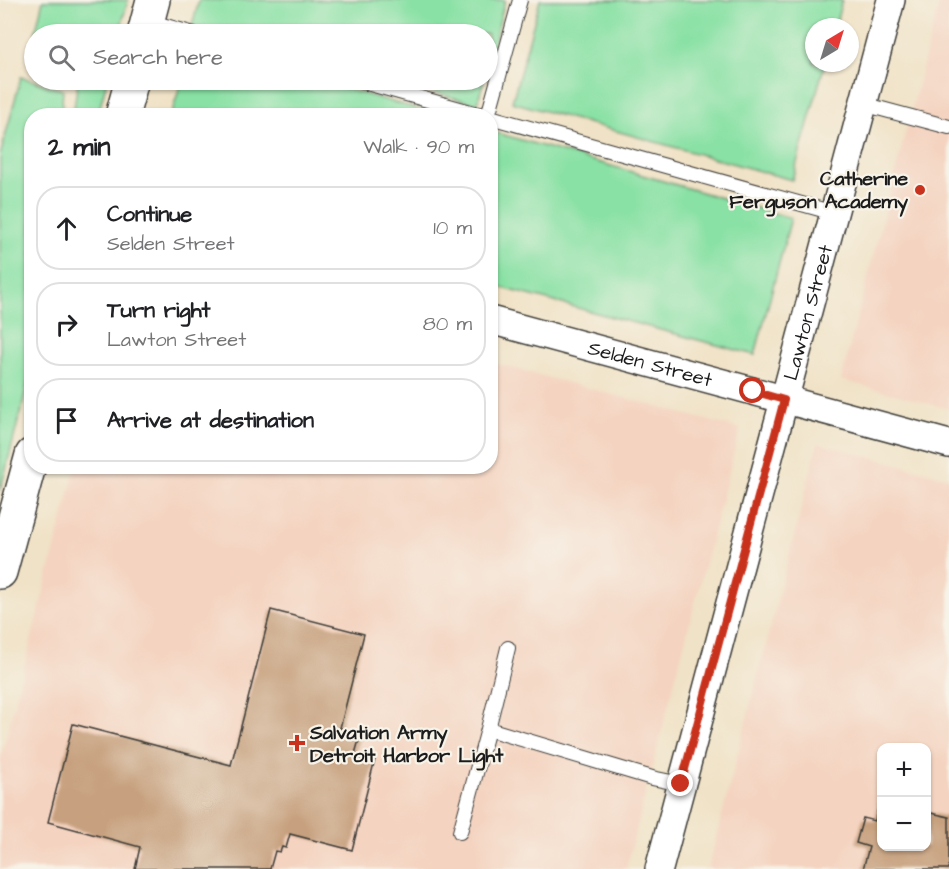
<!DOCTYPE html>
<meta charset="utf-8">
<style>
:root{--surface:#fff;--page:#f6f6f6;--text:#202124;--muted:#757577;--line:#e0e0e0}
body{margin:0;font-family:"Architects Daughter",sans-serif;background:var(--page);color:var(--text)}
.controls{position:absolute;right:18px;bottom:18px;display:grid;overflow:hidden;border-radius:12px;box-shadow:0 2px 4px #0004}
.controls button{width:54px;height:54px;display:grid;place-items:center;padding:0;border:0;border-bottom:2px solid var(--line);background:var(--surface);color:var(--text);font:30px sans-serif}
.compass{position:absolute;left:805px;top:18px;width:54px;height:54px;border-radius:50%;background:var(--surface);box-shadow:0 2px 4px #0004;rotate:38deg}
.stop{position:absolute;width:18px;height:18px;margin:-14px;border:4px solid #c8321e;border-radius:50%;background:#fff}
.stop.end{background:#c8321e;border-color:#fff;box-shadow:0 2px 6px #0008}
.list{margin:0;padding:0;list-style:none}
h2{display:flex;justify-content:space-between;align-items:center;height:78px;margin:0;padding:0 24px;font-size:26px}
h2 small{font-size:20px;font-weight:400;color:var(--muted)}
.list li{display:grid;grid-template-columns:39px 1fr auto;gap:18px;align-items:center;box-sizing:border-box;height:84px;margin:0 12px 12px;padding:0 12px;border:2px solid var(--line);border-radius:24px}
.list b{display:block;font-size:22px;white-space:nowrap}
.list p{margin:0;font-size:20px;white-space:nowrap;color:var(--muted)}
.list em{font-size:20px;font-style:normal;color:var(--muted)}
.icon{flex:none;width:33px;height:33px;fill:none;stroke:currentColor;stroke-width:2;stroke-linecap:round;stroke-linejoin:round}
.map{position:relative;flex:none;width:949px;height:869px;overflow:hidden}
.search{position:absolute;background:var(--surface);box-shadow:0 2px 4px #0004;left:24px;top:24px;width:474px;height:66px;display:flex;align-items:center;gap:15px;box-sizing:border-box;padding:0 21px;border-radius:33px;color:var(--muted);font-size:22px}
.panel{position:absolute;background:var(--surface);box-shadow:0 2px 4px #0004;left:24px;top:108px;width:474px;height:366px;border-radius:24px}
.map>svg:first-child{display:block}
</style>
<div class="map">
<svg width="949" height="869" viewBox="0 0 949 869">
<rect width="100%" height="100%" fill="#f7f3e8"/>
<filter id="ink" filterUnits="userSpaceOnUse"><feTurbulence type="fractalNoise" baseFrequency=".0167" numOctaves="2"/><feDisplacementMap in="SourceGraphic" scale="12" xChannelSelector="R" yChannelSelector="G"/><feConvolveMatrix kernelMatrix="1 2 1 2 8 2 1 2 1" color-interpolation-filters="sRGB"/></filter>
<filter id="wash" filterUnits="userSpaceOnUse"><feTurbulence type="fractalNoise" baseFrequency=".008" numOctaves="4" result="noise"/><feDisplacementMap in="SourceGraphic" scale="24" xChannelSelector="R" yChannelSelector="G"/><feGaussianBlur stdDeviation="1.35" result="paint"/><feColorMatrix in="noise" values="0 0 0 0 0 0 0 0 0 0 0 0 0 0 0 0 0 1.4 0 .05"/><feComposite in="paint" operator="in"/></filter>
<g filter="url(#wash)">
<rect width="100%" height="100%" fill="#f0e2c6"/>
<path fill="#f4d3c0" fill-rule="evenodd" d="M940,0H949V409L841,380Z
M491,362L740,429L626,869H0V760L76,467L490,466Z
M818,443L949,478V869H708ZM882,748H926V846H882Z"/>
<path fill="#89e1a5" stroke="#527e60" stroke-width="1.5" d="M43,0H128L119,34H35Z
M199,0H505L488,66V34H223L192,26Z
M540,0H842L835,27H814V63H825L792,180L512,102Z
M21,77L63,90L61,115L32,116L31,371L0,492V156Z
M78,80H107L98,115H73Z
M182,80H315L439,115H171Z
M388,80H484L477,104Z
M490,131L791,218L755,355L491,285Z"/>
<g id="blocks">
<path fill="#c7a17f" d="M271,610L364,634L340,728L361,733L355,754L375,759L352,850L290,834L286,848L282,847L280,852L275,851L270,869H135L140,847L48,822L73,724L231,765Z
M880,799L882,800V846H927V812L949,817V869H863L869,847L856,843L863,818L875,821Z"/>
</g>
</g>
<g filter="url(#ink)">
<use href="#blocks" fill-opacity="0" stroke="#3c3a36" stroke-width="1.5"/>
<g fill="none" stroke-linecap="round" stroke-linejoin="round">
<defs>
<path id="service" d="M148,21L194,34
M356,80L485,116
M863,104L949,127
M488,116L520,0
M490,117L834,213
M508,648L488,729L652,778L681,784
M460,832L488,729"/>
<g id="minor">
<path id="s1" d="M490,320L949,444"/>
<path id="s2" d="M659,869L891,0"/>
</g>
<path id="tertiary" d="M144,34L153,0
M122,116L132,80
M0,572L32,455"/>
</defs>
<use href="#service" stroke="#3c3a36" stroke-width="16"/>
<use href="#minor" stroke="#3c3a36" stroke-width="30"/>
<use href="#tertiary" stroke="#3c3a36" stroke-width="36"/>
<use href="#service" stroke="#fff" stroke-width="14"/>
<use href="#minor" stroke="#fff" stroke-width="27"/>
<use href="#tertiary" stroke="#fff" stroke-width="33"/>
</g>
</g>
<g fill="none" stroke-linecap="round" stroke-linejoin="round" filter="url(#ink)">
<path stroke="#c8321e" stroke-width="8" d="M681,784L784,400L753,391"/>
</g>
<g fill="#c8321e" stroke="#f7f3e8" stroke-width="2">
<circle cx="920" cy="190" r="6"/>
<path d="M294 734h6v6h6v6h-6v6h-6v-6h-6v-6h6z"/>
</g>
<g text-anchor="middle" stroke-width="4.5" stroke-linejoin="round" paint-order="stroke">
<g font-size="20" font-weight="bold" fill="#1c1c1c" stroke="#f7f3e8" text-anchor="end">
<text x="908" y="185">Catherine<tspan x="908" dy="23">Ferguson Academy</tspan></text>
<text x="310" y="739" text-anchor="start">Salvation Army<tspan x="310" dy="23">Detroit Harbor Light</tspan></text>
</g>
<g font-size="20" fill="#1c1c1c" stroke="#f7f3e8">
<text dy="7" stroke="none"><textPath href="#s2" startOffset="576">Lawton Street</textPath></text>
<text dy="7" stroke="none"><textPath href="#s1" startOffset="166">Selden Street</textPath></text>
</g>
</g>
</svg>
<div class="controls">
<button>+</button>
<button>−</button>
</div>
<svg class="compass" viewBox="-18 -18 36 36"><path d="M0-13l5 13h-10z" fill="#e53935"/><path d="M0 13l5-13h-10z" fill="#757577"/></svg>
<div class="stop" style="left:753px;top:391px"></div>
<div class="stop end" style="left:681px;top:784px"></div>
<div class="search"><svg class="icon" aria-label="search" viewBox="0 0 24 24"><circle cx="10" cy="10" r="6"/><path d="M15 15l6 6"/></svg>Search here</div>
<section class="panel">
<h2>2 min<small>Walk · 90 m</small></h2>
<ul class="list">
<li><svg class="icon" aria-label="ahead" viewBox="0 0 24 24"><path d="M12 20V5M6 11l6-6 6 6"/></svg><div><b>Continue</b><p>Selden Street</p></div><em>10 m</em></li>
<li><svg class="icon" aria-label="right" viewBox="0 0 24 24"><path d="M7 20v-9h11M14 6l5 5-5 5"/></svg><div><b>Turn right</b><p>Lawton Street</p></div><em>80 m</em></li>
<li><svg class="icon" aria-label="arrive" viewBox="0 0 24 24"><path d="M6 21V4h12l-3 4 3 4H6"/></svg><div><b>Arrive at destination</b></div></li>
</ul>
</section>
</div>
